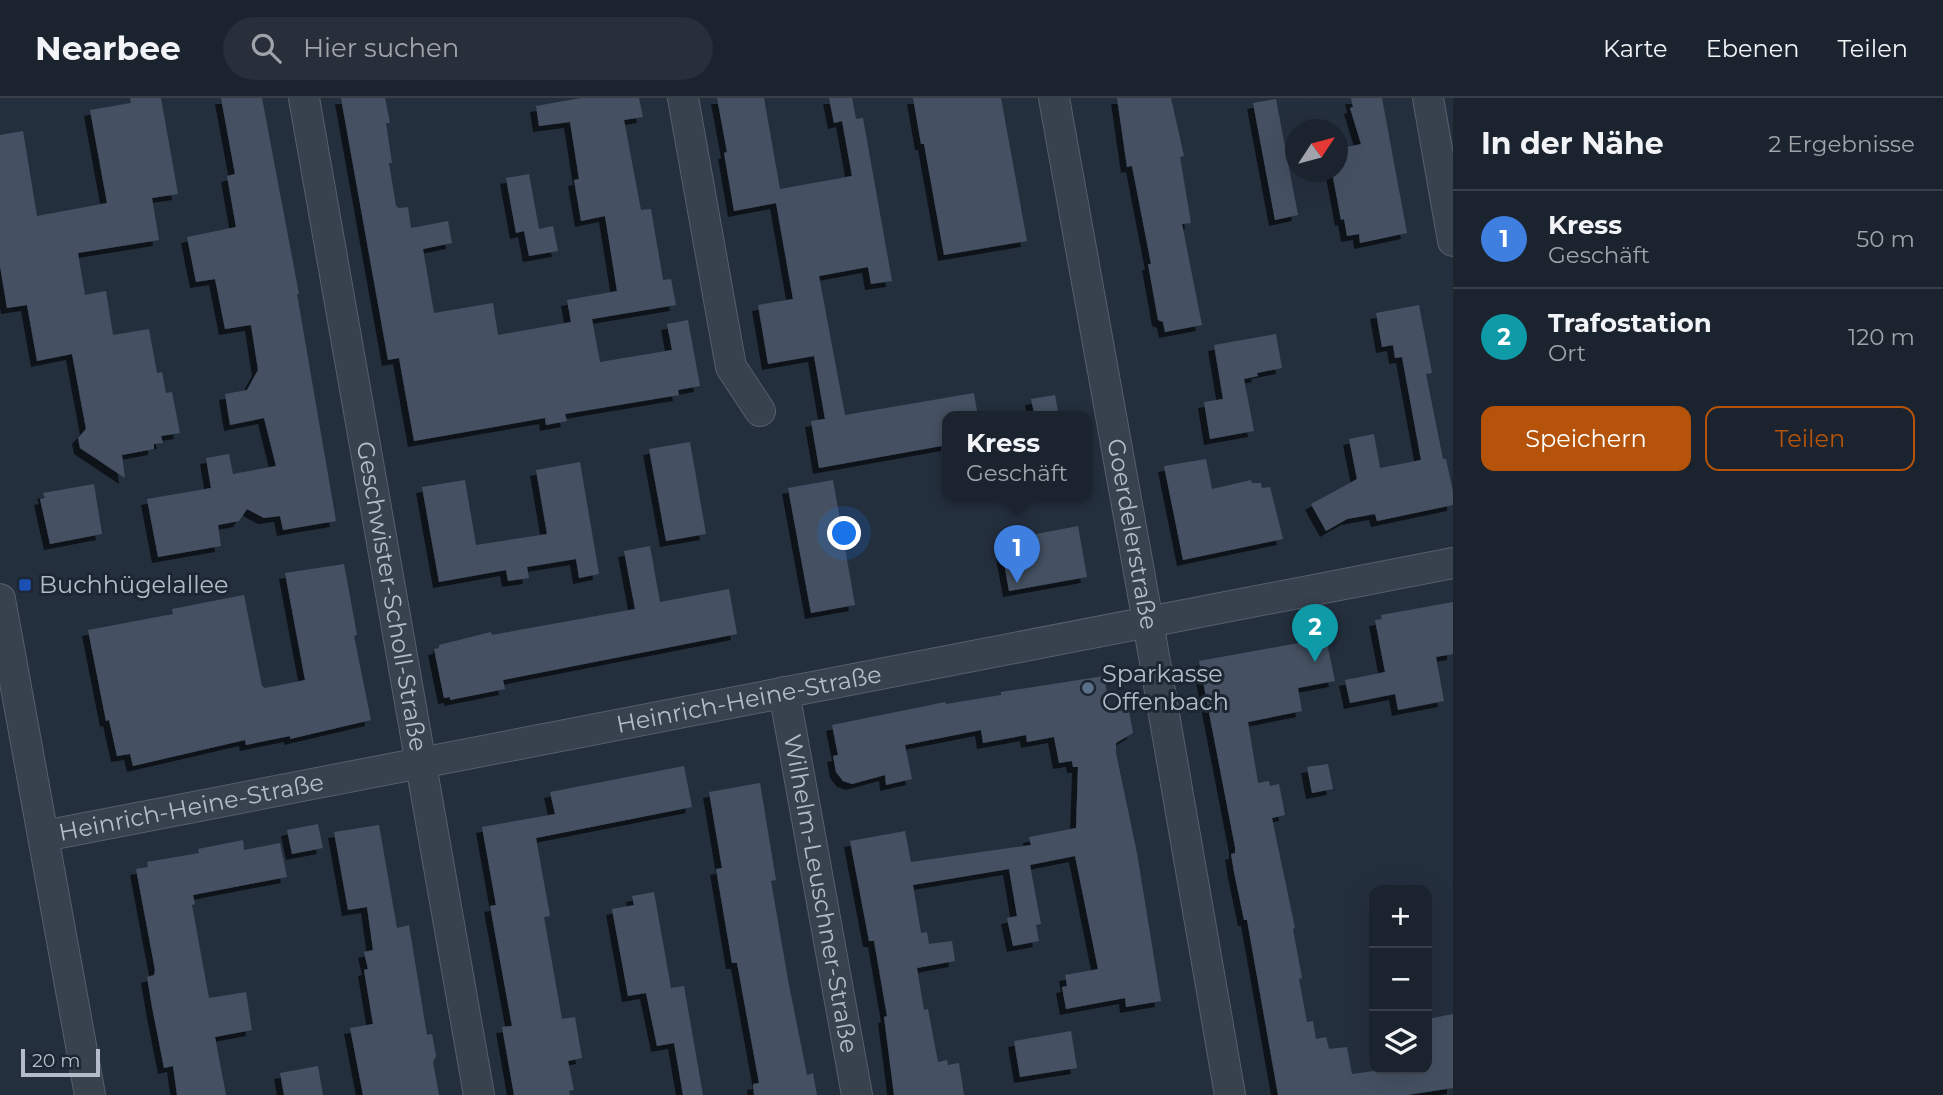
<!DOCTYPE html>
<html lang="de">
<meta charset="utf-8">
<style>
:root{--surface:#1b232e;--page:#282f3a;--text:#f1f3f6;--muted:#a0a4aa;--line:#39404a;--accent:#b45309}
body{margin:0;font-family:Montserrat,sans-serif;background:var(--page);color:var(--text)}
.controls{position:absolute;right:21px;bottom:21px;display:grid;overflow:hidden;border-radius:14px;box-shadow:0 7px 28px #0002}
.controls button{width:63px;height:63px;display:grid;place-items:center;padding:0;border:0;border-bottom:2px solid var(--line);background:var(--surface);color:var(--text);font:35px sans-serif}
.compass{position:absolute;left:1285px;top:21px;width:63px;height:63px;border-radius:50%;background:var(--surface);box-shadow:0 7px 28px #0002;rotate:54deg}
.scale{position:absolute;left:21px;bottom:18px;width:79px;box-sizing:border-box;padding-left:7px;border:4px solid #b4bcc9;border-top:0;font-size:19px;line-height:24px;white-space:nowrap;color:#b4bcc9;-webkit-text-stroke:5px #1d2633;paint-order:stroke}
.you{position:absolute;left:845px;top:436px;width:24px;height:24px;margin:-18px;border:5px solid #fff;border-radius:50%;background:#1a73e8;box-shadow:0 0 0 10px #1a73e833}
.badge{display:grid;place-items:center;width:46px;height:46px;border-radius:50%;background:var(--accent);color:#fff;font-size:23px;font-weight:700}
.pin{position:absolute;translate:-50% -58px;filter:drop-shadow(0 2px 4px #0008)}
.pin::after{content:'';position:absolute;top:37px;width:24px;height:21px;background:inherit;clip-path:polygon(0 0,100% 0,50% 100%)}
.popup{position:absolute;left:942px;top:313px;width:150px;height:91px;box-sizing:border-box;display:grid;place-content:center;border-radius:14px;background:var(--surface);filter:drop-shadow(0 2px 5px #0005);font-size:23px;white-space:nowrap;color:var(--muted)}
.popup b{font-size:26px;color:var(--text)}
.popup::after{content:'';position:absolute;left:50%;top:100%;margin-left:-14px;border:14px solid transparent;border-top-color:var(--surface)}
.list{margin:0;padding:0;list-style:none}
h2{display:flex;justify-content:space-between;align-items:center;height:91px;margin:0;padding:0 28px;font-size:30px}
h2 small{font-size:23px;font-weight:400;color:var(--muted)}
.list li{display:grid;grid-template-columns:46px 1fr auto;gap:21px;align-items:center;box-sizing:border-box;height:98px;padding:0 28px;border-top:2px solid var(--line)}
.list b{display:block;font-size:26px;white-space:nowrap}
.list p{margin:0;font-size:23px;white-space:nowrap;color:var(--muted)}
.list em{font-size:23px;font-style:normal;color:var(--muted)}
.actions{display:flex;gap:14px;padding:21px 28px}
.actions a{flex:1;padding:16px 0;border:2px solid var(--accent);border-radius:14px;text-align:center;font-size:24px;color:var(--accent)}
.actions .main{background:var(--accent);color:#fff}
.icon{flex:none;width:38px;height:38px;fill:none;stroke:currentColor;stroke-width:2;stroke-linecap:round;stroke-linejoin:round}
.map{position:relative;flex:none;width:1453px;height:997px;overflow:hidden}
header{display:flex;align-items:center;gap:42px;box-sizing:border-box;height:98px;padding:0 35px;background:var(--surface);border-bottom:2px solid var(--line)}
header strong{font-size:33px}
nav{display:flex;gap:38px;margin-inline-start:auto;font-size:24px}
.search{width:490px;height:63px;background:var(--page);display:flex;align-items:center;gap:18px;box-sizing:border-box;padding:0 24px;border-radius:38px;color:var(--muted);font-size:26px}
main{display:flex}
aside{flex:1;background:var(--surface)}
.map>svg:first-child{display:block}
</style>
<header>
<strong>Nearbee</strong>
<div class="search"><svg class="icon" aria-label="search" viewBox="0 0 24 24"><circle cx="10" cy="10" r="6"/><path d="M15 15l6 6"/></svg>Hier suchen</div>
<nav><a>Karte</a><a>Ebenen</a><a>Teilen</a></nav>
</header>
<main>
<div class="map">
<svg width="1453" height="997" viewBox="0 0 1453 997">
<defs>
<filter id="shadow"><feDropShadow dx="-6" dy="6" stdDeviation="0" flood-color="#0009"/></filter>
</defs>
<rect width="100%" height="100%" fill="#242f3e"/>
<path fill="#455162" filter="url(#shadow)" d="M130,0H161L178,96L152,100L159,142L78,155L85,197L106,193L113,237L149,231L157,275L162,274L166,295L172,294L180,335L161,338L163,345L154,346V351L122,357L125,380L80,350L78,340L86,331L72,256L37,263L27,207L7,210L0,168V37L23,33L37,118L107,105L90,12L131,5Z
M221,0H262L299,196H297L336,423L283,432L280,418L264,420L247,411L239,423L218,427L221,448L158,459L147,401L211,390L206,360L229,356L233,376L276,368L264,320L230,327L225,296L247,292L258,272L251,227L225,231L215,181L196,184L187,139L236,129L227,78L235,76Z
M341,0H385L390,25H386L392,65H389L396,108L399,110L408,109L411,130L448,123L452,145L423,151L434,215L493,205L498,237L571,224L567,202L617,193L605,118L581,123L574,82L579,81L570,24L539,28L536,8L581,0H639L643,19L624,22L641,112L651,111L663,182L671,181L676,207L592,221L600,264L672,252L667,226L688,222L700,288L678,292L679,297L565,316L567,323L546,327L545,320L414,343L399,260L388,262Z
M717,0H764L780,91L852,78L842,23L834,25L829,0H852L856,21L863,20L892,183L871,186L868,169L819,178L845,317L974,295L978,319H947V347L819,370L811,323L825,321L814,258L768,266L758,207L793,201L776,105L734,113L724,55L727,54Z
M913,0H1001L1027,143L944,157L924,46H921Z
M1117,0H1171L1184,58L1180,59L1191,125L1182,126L1202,227L1165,234L1163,224L1158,222L1148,166H1151L1132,68L1127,69Z
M1351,0H1382L1407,135L1360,145L1359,136L1347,138L1344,121L1341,122L1332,74H1338V51L1361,46L1350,10L1353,9Z
M1276,1L1298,117L1275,122L1253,5Z
M529,76L539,131L553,128L558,153L529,158L524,133L516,135L506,80Z
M1419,207L1432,275L1426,276L1443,361H1446L1453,394V407L1377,423L1375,416L1347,421L1326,433L1311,406L1357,381L1349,341L1374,336L1380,370L1421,362L1402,259L1395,260L1393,247L1382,249L1376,215Z
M1276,236L1282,270L1257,275L1258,278L1244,281L1254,333L1210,341L1204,304L1223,301L1214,247Z
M1055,297L1059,319H1035L1031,301Z
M690,344L706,436L666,443L649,351Z
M1206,361L1212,391L1251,382L1252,385H1261L1262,390L1270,389L1283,441L1183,462L1164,368Z
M580,364L599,476L579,480L576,461L527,469L529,480L508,483L506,472L439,484L422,389L465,382L476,447L547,436L536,372Z
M833,382L855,507L811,515L788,390Z
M94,386L102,436L50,446L40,401L45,400L43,395Z
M1078,428L1087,479L1009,493L1000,443Z
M650,448L660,504L729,491L737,536L503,582L505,591L450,602V599L444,600L434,551L439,550V547L491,534L492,537L635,511L624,453Z
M344,466L357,537L354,538L371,622L290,641V638L246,647L245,642L133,668L130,656L117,658L109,622L106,623L88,532L173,516L172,511L244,497L262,588L265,590L305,582L285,475Z
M1453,504V556L1436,559L1444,603L1398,612L1395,596L1350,605L1345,582L1385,574L1375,522L1382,521L1381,517Z
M1326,540L1335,583L1298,590L1302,613L1248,624L1258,685L1269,683L1270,688L1279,686L1285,717L1272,720L1295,830L1293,831L1302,880L1299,881L1307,924L1313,923L1316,941L1326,939L1329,951L1347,949L1352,976L1389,971H1427V947L1431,946L1427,921L1453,916V990L1407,997H1278L1247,822H1244L1234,774L1231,756L1235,755V749L1199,563Z
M1104,578L1110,612L1129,613L1133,635L1116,645V655L1137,755L1161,903L1126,909L1125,900L1066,911L1062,889L1067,888L1065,877L1098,871L1075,758L1030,767L1041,826L1036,827L1039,843L1013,848L1007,820L1017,818L1009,771L913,787L921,835L927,834L929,846L952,843L955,863L917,870L924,912L928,911L938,964L947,962L948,967L959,965L964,997H894L884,919L887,918L874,843H869L850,743L905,733L911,764L1031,747L1029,739L1076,730L1078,669H1073L1072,663L1059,665L1054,639L1027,644L1026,637L983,645L981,632L905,647L912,681L886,687L885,677L852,686L843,683L836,674L833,658L838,657L832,627L945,604L946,606L1001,597V594Z
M1328,666L1333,691L1312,695L1307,669Z
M684,668L692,709L536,740L550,818L544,819L562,921L575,919L582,960L568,963L574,992L569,993L570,997H514L502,929L512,928L490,808L496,807L482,729L555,716L550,694Z
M760,685L776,782L771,783L788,882L807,977L813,975L817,997H754L753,986L759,985L737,865H732L716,771L722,770L709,694Z
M318,726L323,750L292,756L287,732Z
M379,727L397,830L409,827L427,937L432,936L436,958L433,964L439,997H363L350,930L373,926L364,872L368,871L364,854L373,852L367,809L348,812L334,734Z
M243,742L244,752L280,745L287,779L193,797L195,806L192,807L209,900L246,894L252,932L215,939L226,997H177L173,968L164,970L152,909L147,879L154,877L155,872L136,771L148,769L147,764L199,755L198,751Z
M654,794L671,890L684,888L703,997H683L674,945L657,948L646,895L628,898L612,811L634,807L632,798Z
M1071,933L1077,970L1020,979L1014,943Z
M318,968L323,997H284L280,975Z"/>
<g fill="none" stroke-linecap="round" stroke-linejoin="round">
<defs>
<g id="minor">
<path id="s1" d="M304,0L479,997"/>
<path d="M683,0L731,269L760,313"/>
<path id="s2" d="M1054,0L1148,524L1230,997"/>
<path d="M1428,0L1453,143"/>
<path d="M0,501L90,997"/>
<path id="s3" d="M784,594L857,997"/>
<path id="s4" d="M44,738L1453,465"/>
</g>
</defs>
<use href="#minor" stroke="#565f6c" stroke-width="32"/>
<use href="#minor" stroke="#38414e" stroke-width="30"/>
</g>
<rect fill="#1a4fb4" stroke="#1d2633" stroke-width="2.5" x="18" y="480" width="14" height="14" rx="3.5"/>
<circle fill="#5c6f8a" stroke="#1d2633" stroke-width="2.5" cx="1088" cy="590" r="7"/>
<g text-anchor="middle" stroke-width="6" stroke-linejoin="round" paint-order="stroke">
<g font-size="24" fill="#b4bcc9" stroke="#1d2633">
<text dy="8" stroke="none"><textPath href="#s2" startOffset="443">Goerdelerstraße</textPath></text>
<text dy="8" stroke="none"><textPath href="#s1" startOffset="506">Geschwister-Scholl-Straße</textPath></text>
<text dy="8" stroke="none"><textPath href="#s4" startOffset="718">Heinrich-Heine-Straße</textPath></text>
<text dy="8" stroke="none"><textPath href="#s4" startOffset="150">Heinrich-Heine-Straße</textPath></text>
<text dy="8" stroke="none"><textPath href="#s3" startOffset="205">Wilhelm-Leuschner-Straße</textPath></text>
</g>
<g font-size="24" fill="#b4bcc9" stroke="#1d2633" text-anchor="start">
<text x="39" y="495">Buchhügelallee</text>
<text x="1102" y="584">Sparkasse<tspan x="1102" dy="28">Offenbach</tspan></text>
</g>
</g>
</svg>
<div class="controls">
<button>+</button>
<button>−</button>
<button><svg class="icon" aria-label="layers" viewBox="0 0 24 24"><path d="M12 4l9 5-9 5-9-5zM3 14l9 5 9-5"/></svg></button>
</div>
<svg class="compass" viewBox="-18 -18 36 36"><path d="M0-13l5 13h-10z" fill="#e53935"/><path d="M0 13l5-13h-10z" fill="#a0a4aa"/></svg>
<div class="scale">20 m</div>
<div class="you"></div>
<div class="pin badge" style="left:1017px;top:485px;background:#3f7fe0">1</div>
<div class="popup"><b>Kress</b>Geschäft</div>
<div class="pin badge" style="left:1315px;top:564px;background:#0f9aa8">2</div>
</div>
<aside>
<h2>In der Nähe<small>2 Ergebnisse</small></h2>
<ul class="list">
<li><span class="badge" style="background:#3f7fe0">1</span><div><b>Kress</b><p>Geschäft</p></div><em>50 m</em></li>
<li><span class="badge" style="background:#0f9aa8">2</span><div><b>Trafostation</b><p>Ort</p></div><em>120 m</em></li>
</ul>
<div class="actions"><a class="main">Speichern</a><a>Teilen</a></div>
</aside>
</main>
